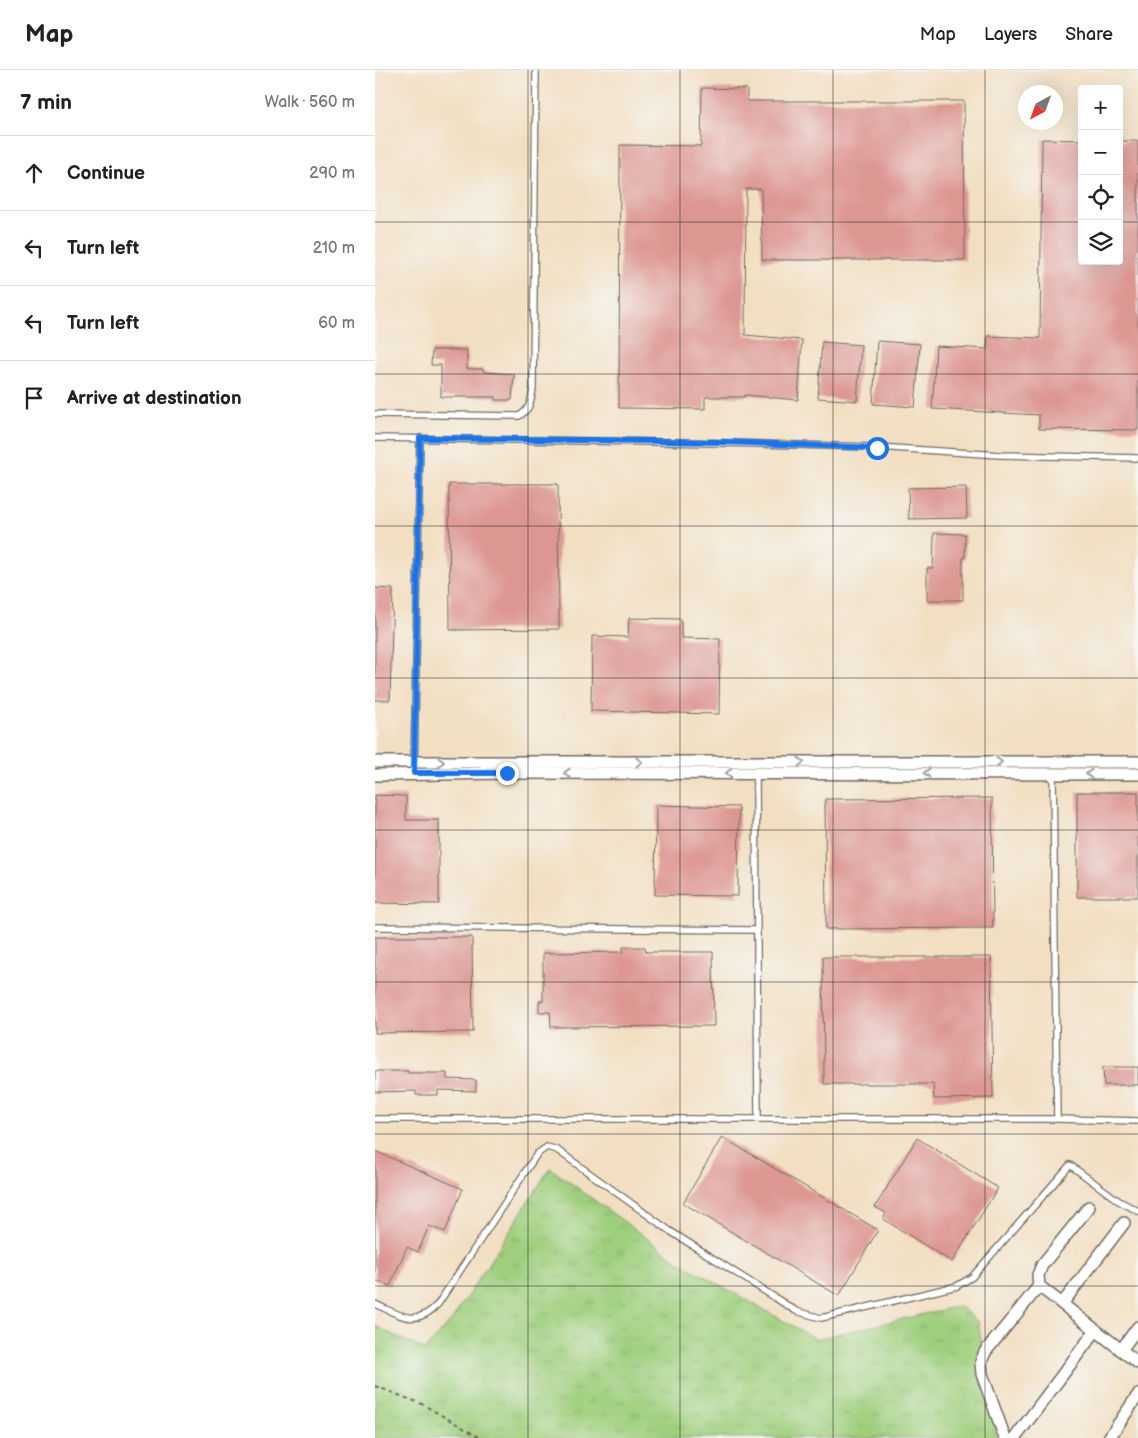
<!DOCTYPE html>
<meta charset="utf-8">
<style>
:root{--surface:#fff;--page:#f6f6f6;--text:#222;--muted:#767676;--line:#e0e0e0}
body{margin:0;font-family:"Balsamiq Sans",sans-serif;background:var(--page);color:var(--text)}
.controls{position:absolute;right:15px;top:15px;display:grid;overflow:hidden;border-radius:5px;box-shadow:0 5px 20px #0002}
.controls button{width:45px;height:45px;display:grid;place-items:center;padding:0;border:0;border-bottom:1px solid var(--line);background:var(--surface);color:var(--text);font:25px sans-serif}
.compass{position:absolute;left:643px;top:15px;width:45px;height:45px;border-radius:50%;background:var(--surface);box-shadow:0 5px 20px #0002;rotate:221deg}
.stop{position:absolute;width:15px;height:15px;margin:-11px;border:4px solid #1a73e8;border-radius:50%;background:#fff}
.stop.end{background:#1a73e8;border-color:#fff;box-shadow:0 1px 5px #0008}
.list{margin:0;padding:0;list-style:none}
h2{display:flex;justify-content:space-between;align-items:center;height:65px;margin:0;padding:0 20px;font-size:21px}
h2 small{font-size:16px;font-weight:400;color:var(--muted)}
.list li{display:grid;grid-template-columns:32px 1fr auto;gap:15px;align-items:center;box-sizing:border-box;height:75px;padding:0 20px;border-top:1px solid var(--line)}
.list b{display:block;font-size:19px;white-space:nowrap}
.list em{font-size:16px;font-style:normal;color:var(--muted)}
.icon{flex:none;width:28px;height:28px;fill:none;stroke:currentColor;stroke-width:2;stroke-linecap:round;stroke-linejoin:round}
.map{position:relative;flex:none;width:763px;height:1368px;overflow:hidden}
header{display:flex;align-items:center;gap:30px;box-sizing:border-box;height:70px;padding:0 25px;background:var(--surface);border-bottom:1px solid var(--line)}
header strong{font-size:24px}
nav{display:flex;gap:28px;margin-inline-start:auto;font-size:18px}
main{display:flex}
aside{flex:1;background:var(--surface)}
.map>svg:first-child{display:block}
</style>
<header>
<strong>Map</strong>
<nav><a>Map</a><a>Layers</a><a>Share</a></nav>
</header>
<main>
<aside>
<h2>7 min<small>Walk · 560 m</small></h2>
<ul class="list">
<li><svg class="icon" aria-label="ahead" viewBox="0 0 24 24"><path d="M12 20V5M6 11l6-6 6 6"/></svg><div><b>Continue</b></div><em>290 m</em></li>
<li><svg class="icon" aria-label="left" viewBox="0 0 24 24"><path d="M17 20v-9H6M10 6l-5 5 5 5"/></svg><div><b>Turn left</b></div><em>210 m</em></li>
<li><svg class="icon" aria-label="left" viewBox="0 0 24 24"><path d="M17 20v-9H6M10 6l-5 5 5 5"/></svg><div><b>Turn left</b></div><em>60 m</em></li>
<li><svg class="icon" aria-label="arrive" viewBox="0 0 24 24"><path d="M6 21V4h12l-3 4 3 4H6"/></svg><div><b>Arrive at destination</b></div></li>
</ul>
</aside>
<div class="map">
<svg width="763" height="1368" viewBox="0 0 763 1368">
<defs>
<pattern id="grass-tufts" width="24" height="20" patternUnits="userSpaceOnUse" patternTransform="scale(1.25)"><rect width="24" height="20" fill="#9fcf7d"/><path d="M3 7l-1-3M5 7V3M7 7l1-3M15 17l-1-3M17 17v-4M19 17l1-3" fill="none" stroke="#89b26c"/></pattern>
</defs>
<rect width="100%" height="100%" fill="#f6f6f2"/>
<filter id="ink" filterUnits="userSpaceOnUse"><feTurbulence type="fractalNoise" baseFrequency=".02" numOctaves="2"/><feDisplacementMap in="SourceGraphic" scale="10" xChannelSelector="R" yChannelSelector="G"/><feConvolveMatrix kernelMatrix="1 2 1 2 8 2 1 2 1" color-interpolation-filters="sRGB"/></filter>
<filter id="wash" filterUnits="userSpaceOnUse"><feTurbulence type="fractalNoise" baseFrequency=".0096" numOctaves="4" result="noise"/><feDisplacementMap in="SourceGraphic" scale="20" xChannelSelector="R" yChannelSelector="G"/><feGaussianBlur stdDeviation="1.12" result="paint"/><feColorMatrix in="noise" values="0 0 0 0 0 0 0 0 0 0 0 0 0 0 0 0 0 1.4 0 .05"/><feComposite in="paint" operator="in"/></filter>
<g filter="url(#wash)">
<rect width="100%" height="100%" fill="#f2dfc2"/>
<path fill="url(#grass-tufts)" stroke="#657d54" d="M175,1098L306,1193L441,1269L584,1236L603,1252L622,1368H0V1256L50,1280L77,1250Z"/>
<g id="blocks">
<path fill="#dd9793" d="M327,18L372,19V31H589L590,190H387L386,119H371L370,265L427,270L423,330L370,325V327H330V339L244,338L245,75L326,76Z
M667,69L707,70V191H744V71H763V360L664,359V345L557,339L561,276L612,279L613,266L665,268Z
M502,271L545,274L540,337L498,334Z
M447,272L486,275L482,331L443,328Z
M57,280H92V299H108L109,302L139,304L137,330H120L121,327H66V295H56Z
M74,414H183L184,559L75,560Z
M591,417L592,448L534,449L533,418Z
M559,463L590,464V488H588V530H552V498H558Z
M0,518L18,519L15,630H0Z
M254,548L306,549V568L345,569L344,644L216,641L217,566L253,567Z
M702,722H763V827H702Z
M0,725L31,726V750H64V834L0,833Z
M617,728L618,858L451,859L450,729Z
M281,735L364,737L363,826L280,825Z
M0,867H97L98,962L0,963Z
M248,877H270L271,882H338L339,956L176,957L175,942H164V931H168V883L248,882Z
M448,887H616L618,1028L559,1029L558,1014H449Z
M728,997H763V1015H729Z
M0,1001H33V1003H72V1009L101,1010V1021L63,1020V1025H41V1021L0,1022Z
M347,1067L503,1160L464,1226L308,1133Z
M542,1068L623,1118L577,1192L508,1149L511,1143L500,1137Z
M0,1081L88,1119L70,1162L54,1156L43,1182L32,1177L15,1216L0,1210Z"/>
</g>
</g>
<g filter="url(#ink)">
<use href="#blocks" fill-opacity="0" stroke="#716a60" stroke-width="1"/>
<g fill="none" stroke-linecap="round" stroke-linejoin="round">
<defs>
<path id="service" d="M0,344L144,346C156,339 156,330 158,318L161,0
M0,368L347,373L502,377L625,385L763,388
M39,703L45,368
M381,703L383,1049
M678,704L682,1049
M0,857L382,860
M0,1049H682L763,1051
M0,1234C25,1245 41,1258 63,1234L162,1084L172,1077L182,1080L295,1161L421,1241L446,1248L582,1216L597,1207L695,1095L744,1131L763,1141"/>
<path id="minor" d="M0,692H763
M0,705L132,703L763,704
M664,1216L763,1293
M687,1234L749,1153
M746,1280L763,1257
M630,1368L607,1304L606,1292L610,1282L664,1216L663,1205L667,1195L714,1137
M640,1368L721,1260
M734,1368L763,1325"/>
</defs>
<use href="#service" stroke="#716a60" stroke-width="8"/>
<use href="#minor" stroke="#716a60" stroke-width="14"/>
<path stroke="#716a60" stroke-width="2" stroke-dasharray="4 4" stroke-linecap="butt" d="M0,1316L47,1334L106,1368"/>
<use href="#service" stroke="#fff" stroke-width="5.5"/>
<use href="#minor" stroke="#fff" stroke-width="11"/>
</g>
<defs><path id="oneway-chevron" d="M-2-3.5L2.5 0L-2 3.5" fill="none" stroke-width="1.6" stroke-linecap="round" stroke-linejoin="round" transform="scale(1.25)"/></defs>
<g stroke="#a0a0a0">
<use href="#oneway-chevron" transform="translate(66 692)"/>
<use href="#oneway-chevron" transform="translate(264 692)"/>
<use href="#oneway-chevron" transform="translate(426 692)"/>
<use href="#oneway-chevron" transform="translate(624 692)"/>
<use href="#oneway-chevron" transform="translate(192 703) rotate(-180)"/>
<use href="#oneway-chevron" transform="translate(354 703) rotate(-180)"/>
<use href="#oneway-chevron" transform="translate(552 703) rotate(-180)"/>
<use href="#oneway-chevron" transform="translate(714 704) rotate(180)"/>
</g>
</g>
<g fill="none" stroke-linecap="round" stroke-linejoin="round" filter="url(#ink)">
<path stroke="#1a73e8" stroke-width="6" d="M132,703H39L45,368L347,372L502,378"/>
</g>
<path fill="none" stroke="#2b2b2b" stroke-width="1" stroke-opacity="0.55" d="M153,0V1368M305,0V1368M458,0V1368M610,0V1368M0,152H707M744,152H763M0,304H763M0,456H763M0,608H763M0,760H763M0,912H763M0,1064H763M0,1216H763"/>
</svg>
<div class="controls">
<button>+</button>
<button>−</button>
<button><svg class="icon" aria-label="locate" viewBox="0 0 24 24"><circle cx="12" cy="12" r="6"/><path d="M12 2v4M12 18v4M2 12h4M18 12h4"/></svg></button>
<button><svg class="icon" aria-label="layers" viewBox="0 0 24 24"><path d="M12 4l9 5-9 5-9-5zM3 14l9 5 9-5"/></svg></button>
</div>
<svg class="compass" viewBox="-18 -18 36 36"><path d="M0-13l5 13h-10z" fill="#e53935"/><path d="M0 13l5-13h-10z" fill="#767676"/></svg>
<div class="stop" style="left:502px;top:378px"></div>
<div class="stop end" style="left:132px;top:703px"></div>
</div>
</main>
